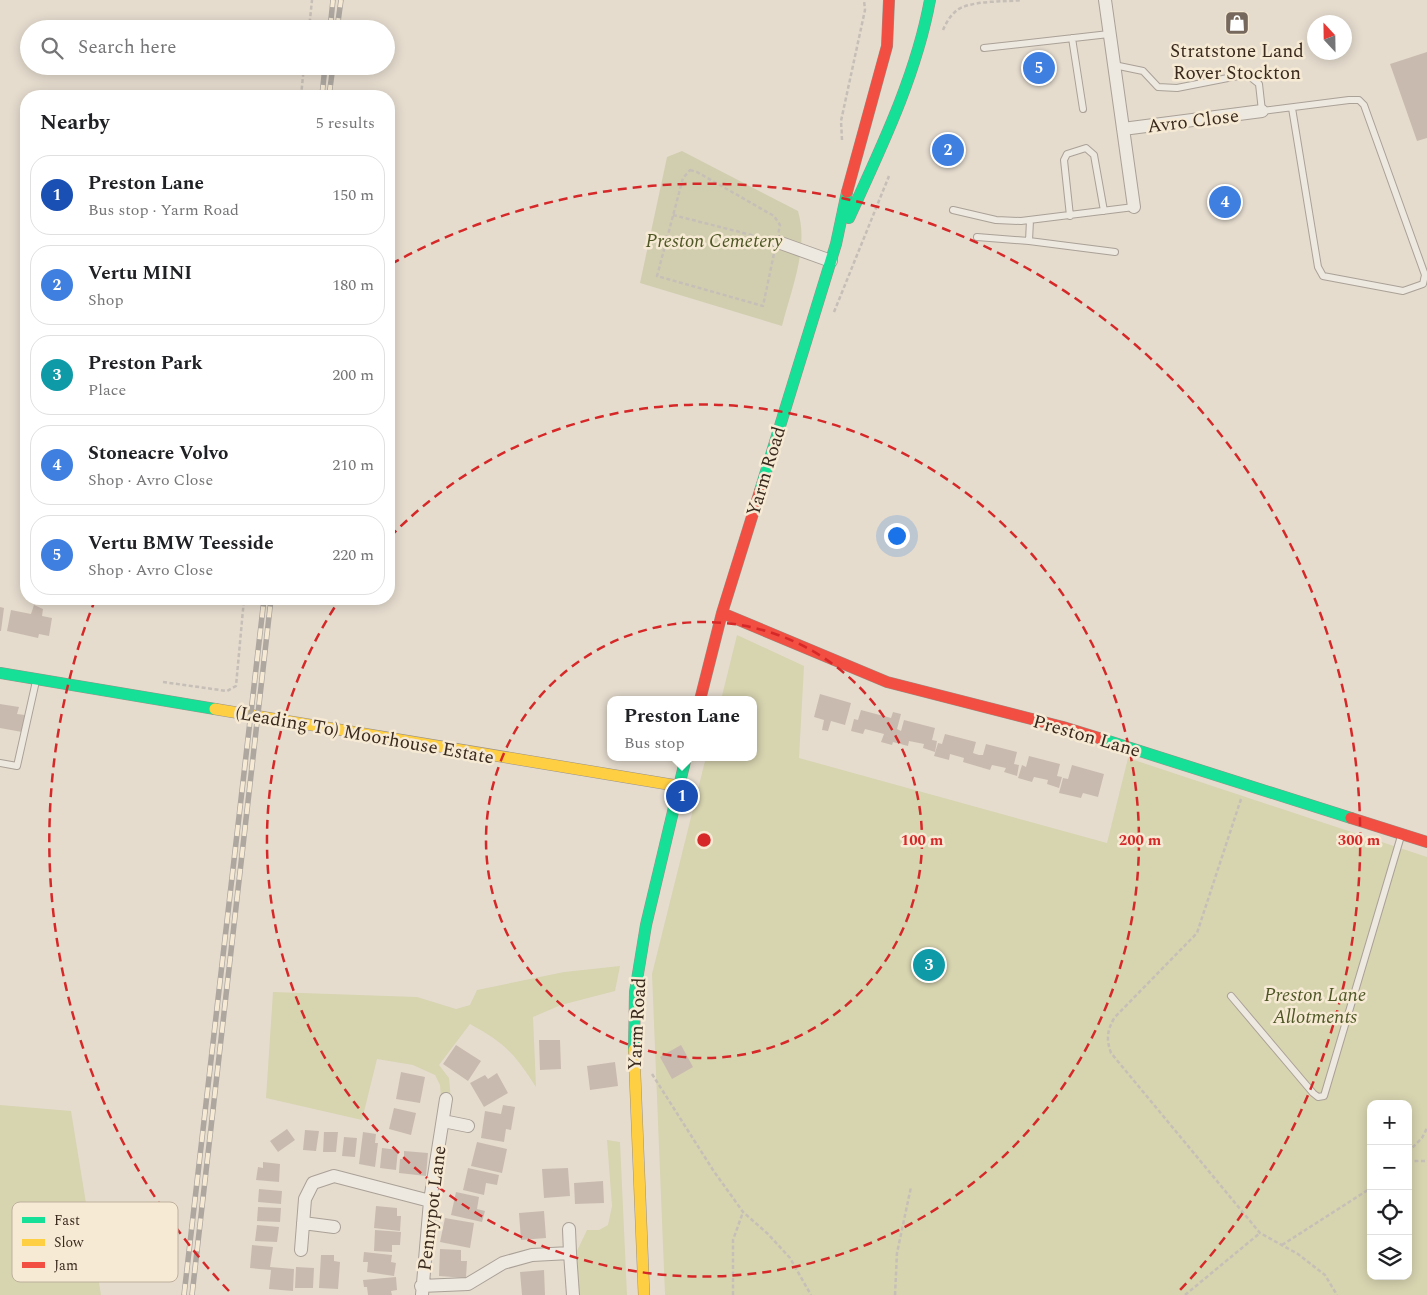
<!DOCTYPE html>
<meta charset="utf-8">
<style>
:root{--surface:#fff;--page:#f6f6f6;--text:#202124;--muted:#757577;--line:#e0e0e0;--accent:#76685c}
body{margin:0;font-family:Spectral,serif;background:var(--page);color:var(--text)}
.controls{position:absolute;right:15px;bottom:15px;display:grid;overflow:hidden;border-radius:10px;box-shadow:0 2px 12px #0003}
.controls button{width:45px;height:45px;display:grid;place-items:center;padding:0;border:0;border-bottom:1px solid var(--line);background:var(--surface);color:var(--text);font:25px sans-serif}
.compass{position:absolute;left:1307px;top:15px;width:45px;height:45px;border-radius:50%;background:var(--surface);box-shadow:0 2px 12px #0003;rotate:338deg}
.you{position:absolute;left:896px;top:535px;width:18px;height:18px;margin:-12px;border:4px solid #fff;border-radius:50%;background:#1a73e8;box-shadow:0 0 0 8px #1a73e833}
.badge{display:grid;place-items:center;width:32px;height:32px;border-radius:50%;background:var(--accent);color:#fff;font-size:16px;font-weight:700}
.pin{position:absolute;translate:-50% -50%;border:2px solid #fff;box-shadow:0 1px 5px #0006}
.popup{position:absolute;left:607px;top:696px;width:150px;height:65px;box-sizing:border-box;display:grid;place-content:center;border-radius:10px;background:var(--surface);filter:drop-shadow(0 1px 4px #0005);font-size:16px;white-space:nowrap;color:var(--muted)}
.popup b{font-size:19px;color:var(--text)}
.popup::after{content:'';position:absolute;left:50%;top:100%;margin-left:-10px;border:10px solid transparent;border-top-color:var(--surface)}
.list{margin:0;padding:0;list-style:none}
h2{display:flex;justify-content:space-between;align-items:center;height:65px;margin:0;padding:0 20px;font-size:21px}
h2 small{font-size:16px;font-weight:400;color:var(--muted)}
.list li{display:grid;grid-template-columns:32px 1fr auto;gap:15px;align-items:center;box-sizing:border-box;height:80px;margin:0 10px 10px;padding:0 10px;border:1px solid var(--line);border-radius:20px}
.list b{display:block;font-size:19px;white-space:nowrap}
.list p{margin:0;font-size:16px;white-space:nowrap;color:var(--muted)}
.list em{font-size:16px;font-style:normal;color:var(--muted)}
.icon{flex:none;width:28px;height:28px;fill:none;stroke:currentColor;stroke-width:2;stroke-linecap:round;stroke-linejoin:round}
.map{position:relative;flex:none;width:1427px;height:1295px;overflow:hidden}
.search{position:absolute;background:var(--surface);box-shadow:0 2px 12px #0003;left:20px;top:20px;width:375px;height:55px;display:flex;align-items:center;gap:12px;box-sizing:border-box;padding:0 18px;border-radius:28px;color:var(--muted);font-size:19px}
.panel{position:absolute;background:var(--surface);box-shadow:0 2px 12px #0003;left:20px;top:90px;width:375px;height:515px;border-radius:20px}
.map>svg:first-child{display:block}
</style>
<div class="map">
<svg width="1427" height="1295" viewBox="0 0 1427 1295">
<rect width="100%" height="100%" fill="#e5dcce"/>
<path fill="#d7d4b0" fill-rule="evenodd" d="M737,635L804,666L799,758L1107,843L1128,758L1427,857V1295H665L652,974L706,757H753V700H721ZM1371,1104H1408V1276H1371Z
M620,966L615,991L561,1005L533,1017L536,1087C513,1052 506,1044 470,1024L439,1065L449,1078L451,1100L441,1097L440,1085L435,1075L413,1065L377,1059L362,1120L266,1098L273,992L417,997L456,1009L470,1005L477,990L564,972Z
M0,1105L71,1111L101,1295H0Z
M607,1140L620,1142L627,1295H578L576,1253L587,1230H599L608,1225L612,1206Z"/>
<path fill="#d1ceb0" d="M682,151L798,211C809,248 791,290 782,326L640,283L667,157Z"/>
<path fill="#c9baaf" d="M1427,52V138L1417,141L1390,64Z
M34,605L43,609L42,616L52,618L49,636L39,634L38,638L7,631L11,610L31,614Z
M0,607L4,608L1,631H0Z
M820,694L851,703L845,725L831,721L828,731L822,730L824,720L814,717Z
M0,704L19,707L17,714L25,715L22,732L0,728Z
M861,710L891,718L893,712L901,714L897,729L901,731L904,720L935,728L932,740L937,741L935,752L923,748L924,744L909,741L908,746L893,742L892,745L881,742L884,734L865,729L863,734L851,731L854,719L858,720Z
M945,734L976,742L973,753L979,755H983L986,744L1017,752L1014,764L1019,765L1017,776L1004,772L1006,768L992,765L990,770L963,762L964,758L950,754L949,760L934,756L938,743L942,744Z
M1029,756L1060,764L1057,776L1062,777L1059,788L1047,784L1048,780L1034,777L1032,782L1018,778L1022,765L1026,767Z
M1072,765L1104,774L1098,797L1083,793L1081,798L1059,793L1063,778L1068,779Z
M539,1040H560L561,1069L540,1070Z
M456,1045L481,1061L468,1081L443,1064Z
M681,1045L693,1067L672,1079L660,1057Z
M615,1062L618,1086L590,1090L587,1066Z
M401,1072L425,1077L420,1103L396,1099Z
M497,1073L508,1093L484,1107L470,1083L485,1075L488,1079Z
M503,1105L515,1107L511,1130L506,1129L504,1142L481,1138L485,1111L501,1114Z
M394,1108L416,1113L411,1135L389,1129Z
M287,1129L295,1140L278,1152L270,1141Z
M305,1130L319,1131L316,1151L303,1150Z
M324,1132H338L336,1152H323Z
M363,1132L376,1134L375,1143H378L375,1167L359,1164Z
M344,1137L357,1138L355,1157L342,1156Z
M477,1142L507,1149L502,1173L471,1166Z
M382,1148L398,1150L396,1170L380,1168Z
M404,1151L428,1153L426,1176L399,1173L400,1159H404Z
M263,1162L280,1164L279,1182L256,1180L258,1167L263,1168Z
M468,1168L499,1175L497,1185L486,1183L484,1195L463,1190Z
M568,1168L570,1196L544,1198L542,1169Z
M603,1181L604,1203L575,1204L574,1183Z
M259,1189L282,1191L281,1204L258,1202Z
M456,1192L479,1197L477,1209L485,1211L482,1222L451,1215Z
M376,1206L397,1208V1216H401L400,1231L374,1228Z
M258,1207L281,1208L280,1222L257,1221Z
M544,1211L546,1238L521,1240L519,1213Z
M445,1218L474,1223L470,1248L440,1242Z
M257,1225L279,1227L277,1242L255,1241Z
M375,1230L401,1232L400,1245H392V1252L374,1251Z
M252,1245L273,1247L270,1267L294,1269L293,1291L269,1289L271,1270L250,1268Z
M440,1249L461,1250V1261H467L466,1278L439,1276Z
M364,1252L392,1255L391,1262L396,1263L394,1276L367,1272L368,1262H363Z
M321,1255H334V1261L340,1262L338,1289L319,1288Z
M296,1267L314,1268L313,1288H295Z
M544,1270L545,1295H522L520,1272Z
M396,1277L397,1290L391,1291L392,1295H368L367,1287H364L363,1280Z"/>
<g fill="none" stroke-linecap="round" stroke-linejoin="round">
<defs>
<path id="lane" d="M1072,38L1083,109
M984,48L1109,34
M1114,65L1143,71L1158,87L1177,88L1238,76H1249L1259,84L1262,111L1349,100H1359L1364,105L1425,275L1423,284L1403,291L1323,276L1318,267L1292,108
M953,210L996,220L1021,221L1134,207
M1070,216L1064,160L1067,154L1086,148L1094,155L1104,211
M1030,220L1029,241L1115,252
M977,237L1029,241
M0,763L17,766L36,681
M1231,996L1313,1093L1318,1097L1324,1096L1401,836"/>
<path id="street" d="M1105,0L1134,207
M1123,129L1262,111
M778,242L831,261
M443,1121L468,1126
M303,1223L334,1227
M569,1229L570,1253
M301,1250L305,1199L313,1183L334,1176L430,1201
M421,1286L468,1284L503,1263L532,1255L570,1253L573,1295
M422,1295L430,1201L446,1099"/>
<path id="fast" d="M849,218C881,148 916,76 930,0
M760,491L836,244L847,192
M0,673L215,709
M1102,739L1351,818
M634,1050L635,992L646,925L686,757"/>
<path id="slow" d="M215,709L679,786
M634,1050L644,1295"/>
<path id="jam" d="M847,192L887,46L889,0
M722,613L887,682L1063,727L1102,739
M700,700L722,613L760,491
M1351,818L1427,842"/>
</defs>
<use href="#lane" stroke="#aaa197" stroke-width="8"/>
<use href="#street" stroke="#aaa197" stroke-width="14"/>
<use href="#fast" stroke="#9a9186" stroke-width="12"/>
<use href="#slow" stroke="#9a9186" stroke-width="12"/>
<use href="#jam" stroke="#9a9186" stroke-width="12"/>
<path stroke="#c6bfb7" stroke-width="2.5" stroke-dasharray="4 2.5" stroke-linecap="butt" d="M309,29L312,0
M943,30C946,23 950,16 956,11C969,0 1005,2 1022,0
M301,96L304,66
M842,140L841,121L865,10L864,0
M690,170L697,172L774,216L780,225L763,306L657,276L683,178Z
M673,215L767,239
M834,312L889,176
M163,682L227,691L236,686L244,599
M1241,799L1197,933L1115,1017C1107,1030 1106,1039 1111,1053L1260,1233L1298,1254L1325,1275L1337,1295
M652,1074L713,1170L743,1212L768,1234L790,1258L811,1295
M1408,1152L1422,1138L1427,1128
M1408,1161H1427
M1282,1245L1371,1188
M733,1295V1240L743,1212
M895,1295L897,1253L911,1187
M1185,1295L1260,1233"/>
<use href="#lane" stroke="#ede8e0" stroke-width="6"/>
<use href="#street" stroke="#ede8e0" stroke-width="12"/>
<use href="#fast" stroke="#16e098" stroke-width="11"/>
<use href="#slow" stroke="#ffcf43" stroke-width="11"/>
<use href="#jam" stroke="#f24e42" stroke-width="11"/>
<defs>
<path id="rail" d="M330,29L333,0
M337,29L341,0
M322,96L325,66
M329,96L333,66
M184,1295L264,599
M192,1295L271,599"/>
</defs>
<use href="#rail" stroke="#ada7a0" stroke-width="5.5"/>
<use href="#rail" stroke="#f6ead4" stroke-width="4" stroke-dasharray="11" stroke-linecap="butt"/>
</g>
<g fill="none" stroke="#d62828" stroke-width="2.5" stroke-dasharray="9 6">
<circle cx="704" cy="840" r="218"/>
<path d="M390 537A436 436 0 1 1 340 599"/>
<path d="M229 1291A655 655 0 0 1 95 600M391 264A655 655 0 0 1 1179 1291"/>
</g>
<defs>
<symbol id="shop-square" viewBox="-11 -11 22 22"><rect x="-9" y="-9" width="18" height="18" rx="4" fill="#76685c" stroke="#f6ead4"/><path d="M-5-2.5h2.3a2.7 3.5 0 0 1 5.4 0H5L5.5 6h-11ZM-1.5-2.5h3a1.5 2.3 0 0 0-3 0Z" fill="#fff"/></symbol>
</defs>
<g fill-rule="evenodd">
<use href="#shop-square" x="1223" y="9" width="28" height="28"/>
</g>
<g text-anchor="middle" stroke-width="5" stroke-linejoin="round" paint-order="stroke">
<g font-size="19" fill="#3a2a1e" stroke="#f6ead4">
<text x="1237" y="57">Stratstone Land<tspan x="1237" dy="22">Rover Stockton</tspan></text>
</g>
<g font-size="19" fill="#3a2a1e" stroke="#f6ead4">
<text transform="translate(1193 120) rotate(-7)" y="7">Avro Close</text>
<text transform="translate(765 471) rotate(-73)" y="7">Yarm Road</text>
<text transform="translate(365 734) rotate(10)" y="7">(Leading To) Moorhouse Estate</text>
<text transform="translate(1087 735) rotate(16)" y="7">Preston Lane</text>
<text transform="translate(636 1024) rotate(-87)" y="7">Yarm Road</text>
<text transform="translate(431 1208) rotate(-83)" y="7">Pennypot Lane</text>
</g>
<g font-size="19" font-style="italic" fill="#4d5624" stroke="#f6ead4">
<text x="714" y="247">Preston Cemetery</text>
<text x="1315" y="1001">Preston Lane<tspan x="1315" dy="22">Allotments</tspan></text>
</g>
</g>
<rect x="12" y="1202" width="166" height="80" rx="8" fill="#f6ead4" stroke="#beb09d" stroke-width="1"/>
<rect x="22" y="1217" width="23" height="6" fill="#16e098"/>
<rect x="22" y="1239" width="23" height="7" fill="#ffcf43"/>
<rect x="22" y="1262" width="23" height="6" fill="#f24e42"/>
<g font-size="14" fill="#3a2a1e">
<text x="54" y="1225">Fast</text>
<text x="54" y="1247">Slow</text>
<text x="54" y="1270">Jam</text>
</g>
<circle cx="704" cy="840" r="8" fill="#d62828" stroke="#f6ead4" stroke-width="2.5"/>
<g font-size="15" text-anchor="middle" font-weight="bold" fill="#d62828" stroke="#f6ead4" stroke-width="5" stroke-linejoin="round" paint-order="stroke">
<text x="922" y="845">100 m</text>
<text x="1140" y="845">200 m</text>
<text x="1359" y="845">300 m</text>
</g>
</svg>
<div class="controls">
<button>+</button>
<button>−</button>
<button><svg class="icon" aria-label="locate" viewBox="0 0 24 24"><circle cx="12" cy="12" r="6"/><path d="M12 2v4M12 18v4M2 12h4M18 12h4"/></svg></button>
<button><svg class="icon" aria-label="layers" viewBox="0 0 24 24"><path d="M12 4l9 5-9 5-9-5zM3 14l9 5 9-5"/></svg></button>
</div>
<svg class="compass" viewBox="-18 -18 36 36"><path d="M0-13l5 13h-10z" fill="#e53935"/><path d="M0 13l5-13h-10z" fill="#757577"/></svg>
<div class="you"></div>
<div class="pin badge" style="left:682px;top:796px;background:#1a4fb4">1</div>
<div class="popup"><b>Preston Lane</b>Bus stop</div>
<div class="pin badge" style="left:948px;top:150px;background:#3f7fe0">2</div>
<div class="pin badge" style="left:929px;top:965px;background:#0f9aa8">3</div>
<div class="pin badge" style="left:1225px;top:202px;background:#3f7fe0">4</div>
<div class="pin badge" style="left:1039px;top:68px;background:#3f7fe0">5</div>
<div class="search"><svg class="icon" aria-label="search" viewBox="0 0 24 24"><circle cx="10" cy="10" r="6"/><path d="M15 15l6 6"/></svg>Search here</div>
<section class="panel">
<h2>Nearby<small>5 results</small></h2>
<ul class="list">
<li><span class="badge" style="background:#1a4fb4">1</span><div><b>Preston Lane</b><p>Bus stop · Yarm Road</p></div><em>150 m</em></li>
<li><span class="badge" style="background:#3f7fe0">2</span><div><b>Vertu MINI</b><p>Shop</p></div><em>180 m</em></li>
<li><span class="badge" style="background:#0f9aa8">3</span><div><b>Preston Park</b><p>Place</p></div><em>200 m</em></li>
<li><span class="badge" style="background:#3f7fe0">4</span><div><b>Stoneacre Volvo</b><p>Shop · Avro Close</p></div><em>210 m</em></li>
<li><span class="badge" style="background:#3f7fe0">5</span><div><b>Vertu BMW Teesside</b><p>Shop · Avro Close</p></div><em>220 m</em></li>
</ul>
</section>
</div>
